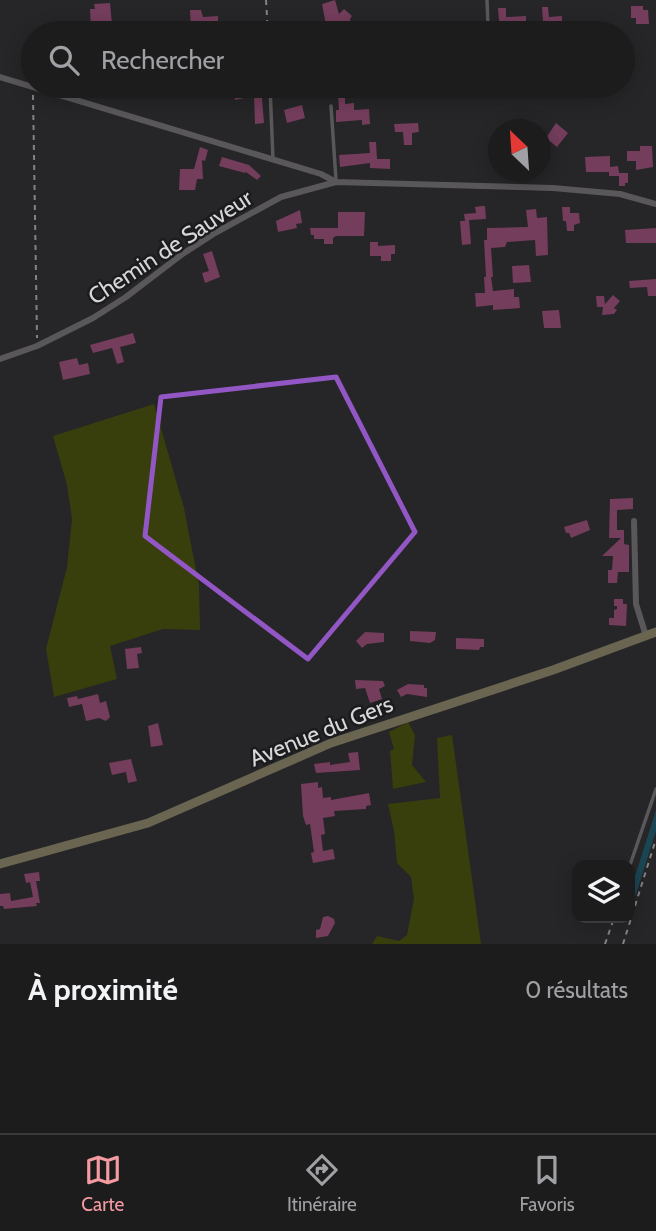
<!DOCTYPE html>
<html lang="fr">
<meta charset="utf-8">
<style>
:root{--surface:#1c1c1d;--page:#252526;--text:#f1f3f6;--muted:#a0a1a4;--line:#3a3a3b;--accent:#f49aa1}
body{margin:0;font-family:Cabin,sans-serif;background:var(--page);color:var(--text)}
.controls{position:absolute;right:21px;bottom:21px;display:grid;overflow:hidden;border-radius:14px;box-shadow:0 4px 18px #0003}
.controls button{width:63px;height:63px;display:grid;place-items:center;padding:0;border:0;border-bottom:2px solid var(--line);background:var(--surface);color:var(--text);font:35px sans-serif}
.compass{position:absolute;left:488px;top:119px;width:63px;height:63px;border-radius:50%;background:var(--surface);box-shadow:0 4px 18px #0003;rotate:335deg}
.list{margin:0;padding:0;list-style:none}
h2{display:flex;justify-content:space-between;align-items:center;height:91px;margin:0;padding:0 28px;font-size:30px}
h2 small{font-size:23px;font-weight:400;color:var(--muted)}
.icon{flex:none;width:38px;height:38px;fill:none;stroke:currentColor;stroke-width:2;stroke-linecap:round;stroke-linejoin:round}
.map{position:relative;flex:none;width:656px;height:944px;overflow:hidden}
.search{position:absolute;background:var(--surface);box-shadow:0 4px 18px #0003;left:21px;right:21px;top:21px;height:77px;display:flex;align-items:center;gap:18px;box-sizing:border-box;padding:0 24px;border-radius:38px;color:var(--muted);font-size:26px}
.sheet{height:189px;background:var(--surface)}
nav{display:flex;justify-content:space-around;align-items:center;box-sizing:border-box;height:98px;border-top:2px solid var(--line);background:var(--surface);font-size:19px;color:var(--muted)}
nav a{display:grid;justify-items:center;gap:4px}
nav .on{color:var(--accent)}
.map>svg:first-child{display:block}
</style>
<div class="map">
<svg width="656" height="944" viewBox="0 0 656 944">
<rect width="100%" height="100%" fill="#262527"/>
<path fill="#393e0d" d="M154,404L184,508L199,585L200,630L163,629L110,646L117,679L54,697L46,649L67,567L72,519L67,485L53,436Z
M408,722L415,735L412,765L426,782L393,789L390,751L394,749L389,732Z
M452,735L481,944H372L377,936L399,941L407,935L414,899L411,877L397,863L394,831L388,804L440,798L437,738Z"/>
<path fill="#1a4653" d="M656,810V831L630,913V892Z"/>
<path fill="#743d5c" d="M335,0L339,14L344,9L352,16L350,19V26H343L340,29L335,24L326,25L322,4Z
M110,3L112,24H121V33H94V29L91,30L90,9H95L94,4Z
M631,6H643V10H648L649,24H636V18H631Z
M542,7H548L549,17L562,16V26H558V29L539,30V21H543Z
M498,8H506V17L526,16V25L514,26V28H506L507,32L500,33Z
M190,10H201L203,17L218,16V28H201V33H191Z
M234,86H261L264,123L255,124L254,96L235,100Z
M345,93V104L354,103V110L369,109L370,124L362,125V120L336,122V110H339L338,94Z
M302,105L305,118L287,123L284,110Z
M418,123L419,132L412,133V145H404L403,132H395L394,124Z
M556,123L568,133L557,147L546,138Z
M369,142H376L377,159H390V169L370,168V163L340,167L339,155L370,153Z
M640,146H652L653,167L636,170V161H627V151H640Z
M200,147L208,150L205,161L202,160L203,179H197L195,190H179L180,169H194Z
M610,156V167L618,166L619,173H628V183H625V186H619V176H609V172H586L585,157Z
M222,157L249,165L261,176L257,180L246,172L245,173L219,166Z
M482,206H485L486,219L469,220L471,244L462,245L460,221H465L464,214L476,213L475,207Z
M562,207H570V213H579L580,223L574,225V231H567L566,221H563Z
M536,209L537,218L547,217L548,255L536,256L535,240L507,242L505,247L491,248L493,277H486L484,240H487V228L528,227L526,210Z
M300,210L302,223L296,224L297,228L278,232L276,221Z
M338,212H365L364,236H336L333,238V244H324V239H314V235H311L310,228H338Z
M656,228V243H626L625,230Z
M370,242H378V246L395,245V254H391V261H381V256H370Z
M212,251L220,277L205,283L202,273L209,271L203,254Z
M529,265L531,282L513,283L512,266Z
M484,277H491L493,291L514,289V297H519L520,308L493,310V305L476,307L475,293H485Z
M656,279V296H648L647,287L630,288L629,281Z
M613,295L620,301L614,308L617,310L614,314L602,315L603,307H597L596,296H604L605,304Z
M559,310L561,328H544L542,311Z
M133,333L136,343L120,347L124,362L117,364L112,348L93,353L90,345Z
M77,358L79,365L88,363L90,374L63,380L59,362Z
M633,498V509L617,510V530H624V544L629,545V572H618L617,583H608V570H612L613,556H602L621,538H609L610,499Z
M587,520L590,530L571,538L569,533H566L564,527Z
M614,599H623V604H627L626,626L609,625V618H614V610L617,609V606H614Z
M410,631L436,632L435,640L430,643L410,641Z
M365,632L384,633V642L367,644L362,648L356,641Z
M456,638L484,639V647H480L479,650L456,649Z
M141,647L142,653L137,654L139,668L127,669L125,649Z
M355,680L383,681L385,686L379,689L382,699L370,703L365,688L356,689Z
M408,684L424,685V688H427V697L407,694L401,697L397,690Z
M98,694L100,703L106,701L110,717L106,721L99,718L86,721L82,704L69,707L67,698L77,696L78,699Z
M158,723L163,745L151,747L148,726Z
M358,752L360,770L316,773L314,764L330,762V765L350,762L348,753Z
M131,759L137,781L128,783L126,772L112,775L109,763Z
M318,782V788L322,787L323,798L331,797V800L369,793L371,805L366,806V809L334,811L335,816L323,818L325,834L321,835L323,851L333,849L335,859L313,863L311,853L314,852L310,824L306,825L303,816L301,784Z
M39,872L40,881H36L40,903H36L37,906L4,909L3,906H0V894L10,893L11,901L33,897L30,882L26,883L24,874Z
M328,916L334,919L335,923L328,936L316,938V930L320,929L323,917Z"/>
<g fill="none" stroke-linecap="round" stroke-linejoin="round">
<path stroke="#838284" stroke-width="2" stroke-dasharray="5 5" stroke-linecap="butt" d="M266,0L268,33
M33,95L37,338
M605,944L614,918
M623,944L656,839"/>
<path stroke="#59575a" stroke-width="3.5" d="M487,0L488,26
M270,86L273,160
M331,106L336,180
M630,865L656,789"/>
<path stroke="#59575a" stroke-width="6" d="M0,77L321,174L336,182
M0,359L37,346L93,318L126,297L181,255L215,233L281,197L336,182L553,188L620,194L656,204
M634,521L636,604L646,636"/>
<path stroke="#6a6550" stroke-width="9" d="M0,864L148,823L331,743L553,670L656,632"/>
</g>
<path fill="none" stroke="#9257c5" stroke-width="5" stroke-linejoin="round" d="M336,377L415,532L308,659L145,536L161,397Z"/>
<g text-anchor="middle" stroke-width="5" stroke-linejoin="round" paint-order="stroke">
<g font-size="23" fill="#d7d7d8" stroke="#1c1b1e">
<text transform="translate(170 247) rotate(-33)" y="8">Chemin de Sauveur</text>
<text transform="translate(321 731) rotate(-22)" y="8">Avenue du Gers</text>
</g>
</g>
</svg>
<div class="controls">
<button><svg class="icon" aria-label="layers" viewBox="0 0 24 24"><path d="M12 4l9 5-9 5-9-5zM3 14l9 5 9-5"/></svg></button>
</div>
<svg class="compass" viewBox="-18 -18 36 36"><path d="M0-13l5 13h-10z" fill="#e53935"/><path d="M0 13l5-13h-10z" fill="#a0a1a4"/></svg>
<div class="search"><svg class="icon" aria-label="search" viewBox="0 0 24 24"><circle cx="10" cy="10" r="6"/><path d="M15 15l6 6"/></svg>Rechercher</div>
</div>
<section class="sheet">
<h2>À proximité<small>0 résultats</small></h2>
<ul class="list">
</ul>
</section>
<nav>
<a class="on"><svg class="icon" aria-label="map" viewBox="0 0 24 24"><path d="M3 6l6-2 6 2 6-2v14l-6 2-6-2-6 2zM9 4v14M15 6v14"/></svg>Carte</a>
<a><svg class="icon" aria-label="directions" viewBox="0 0 24 24"><path d="M12 3l9 9-9 9-9-9zM9 14v-3h6M13 9l2 2-2 2"/></svg>Itinéraire</a>
<a><svg class="icon" aria-label="saved" viewBox="0 0 24 24"><path d="M7 4h10v16l-5-4-5 4z"/></svg>Favoris</a>
</nav>
